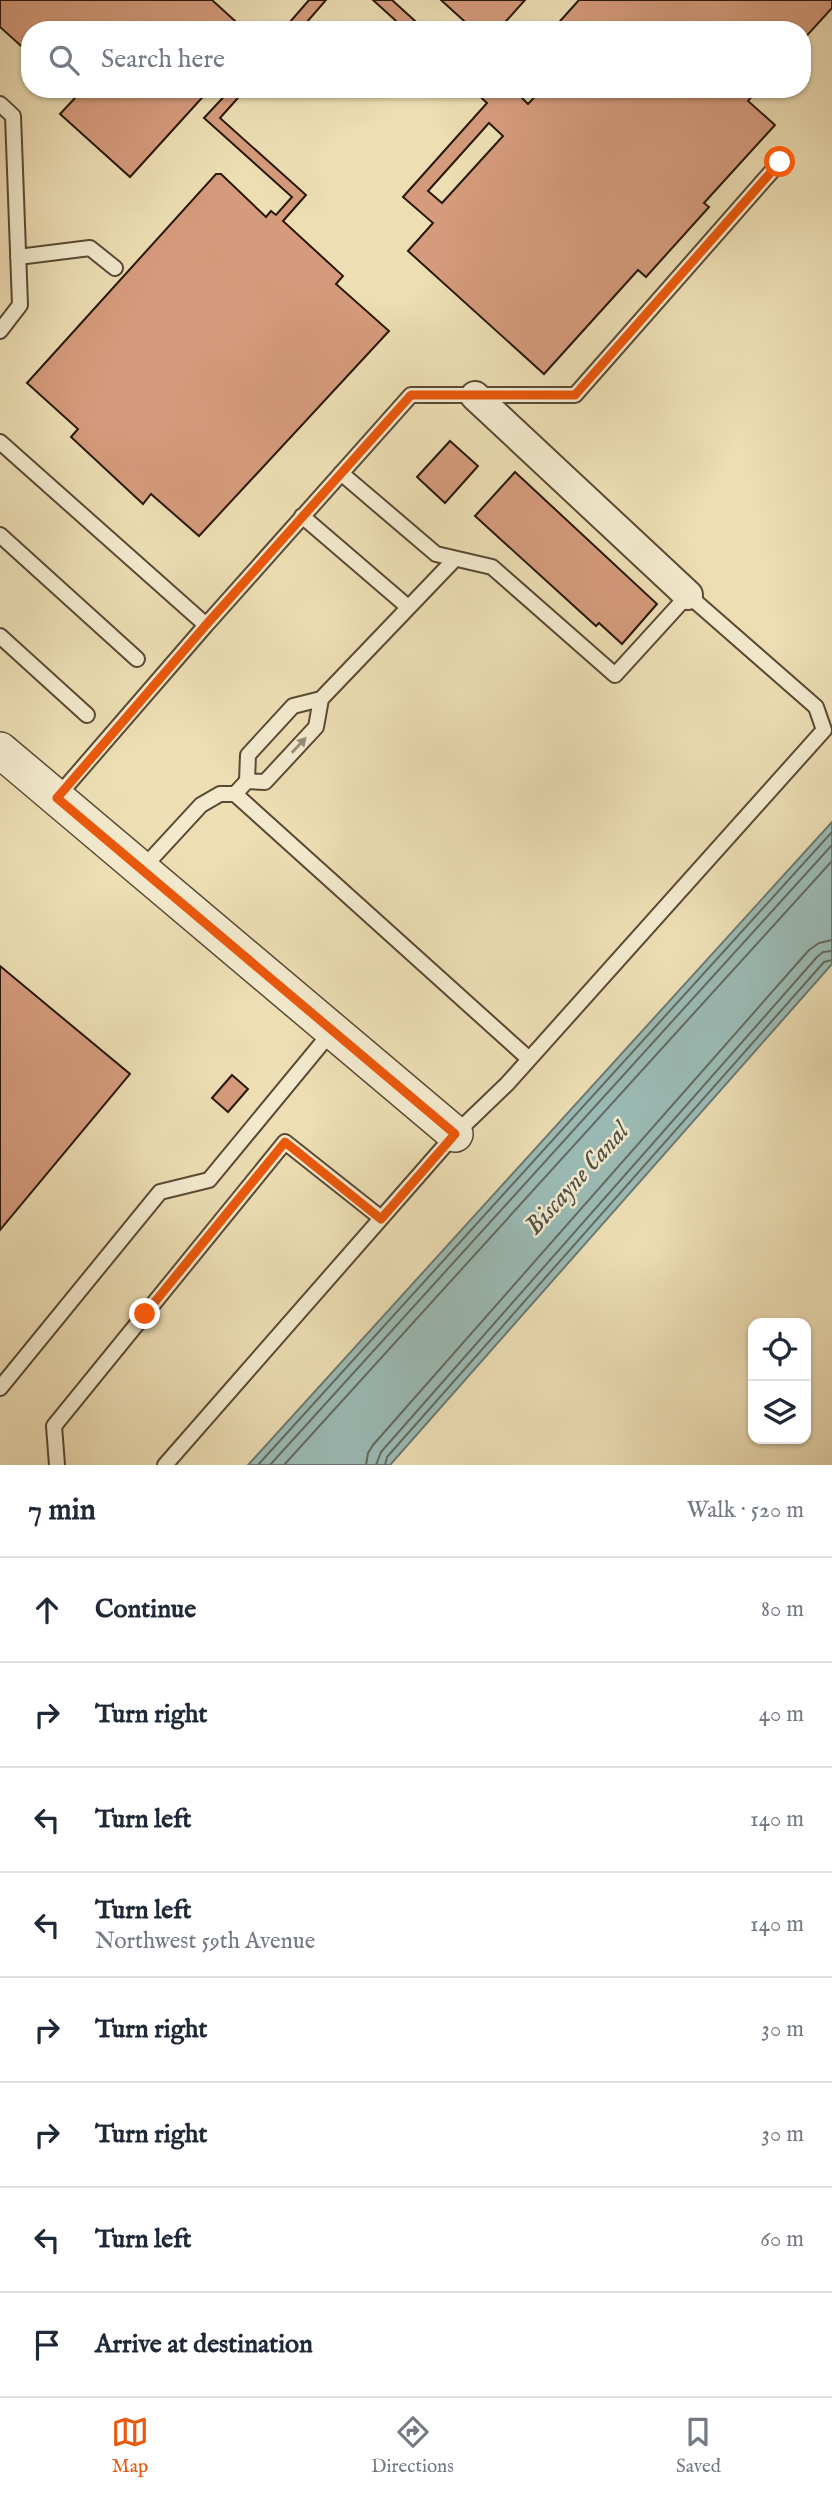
<!DOCTYPE html>
<meta charset="utf-8">
<style>
:root{--surface:#fff;--page:#f6f6f7;--text:#1f2937;--muted:#747a83;--line:#e0e1e3;--accent:#ea580c}
body{margin:0;font-family:"IM FELL English",serif;background:var(--page);color:var(--text)}
.controls{position:absolute;right:21px;bottom:21px;display:grid;overflow:hidden;border-radius:14px;box-shadow:0 2px 5px #0004}
.controls button{width:63px;height:63px;display:grid;place-items:center;padding:0;border:0;border-bottom:2px solid var(--line);background:var(--surface);color:var(--text);font:35px sans-serif}
.stop{position:absolute;width:21px;height:21px;margin:-16px;border:5px solid #ea580c;border-radius:50%;background:#fff}
.stop.end{background:#ea580c;border-color:#fff;box-shadow:0 2px 7px #0008}
.list{margin:0;padding:0;list-style:none}
h2{display:flex;justify-content:space-between;align-items:center;height:91px;margin:0;padding:0 28px;font-size:30px}
h2 small{font-size:23px;font-weight:400;color:var(--muted)}
.list li{display:grid;grid-template-columns:46px 1fr auto;gap:21px;align-items:center;box-sizing:border-box;height:105px;padding:0 28px;border-top:2px solid var(--line)}
.list b{display:block;font-size:26px;white-space:nowrap}
.list p{margin:0;font-size:23px;white-space:nowrap;color:var(--muted)}
.list em{font-size:23px;font-style:normal;color:var(--muted)}
.icon{flex:none;width:38px;height:38px;fill:none;stroke:currentColor;stroke-width:2;stroke-linecap:round;stroke-linejoin:round}
.map{position:relative;flex:none;width:832px;height:1465px;overflow:hidden}
.search{position:absolute;background:var(--surface);box-shadow:0 2px 5px #0004;left:21px;right:21px;top:21px;height:77px;display:flex;align-items:center;gap:18px;box-sizing:border-box;padding:0 24px;border-radius:28px;color:var(--muted);font-size:26px}
.sheet{height:931px;background:var(--surface)}
nav{display:flex;justify-content:space-around;align-items:center;box-sizing:border-box;height:98px;border-top:2px solid var(--line);background:var(--surface);font-size:19px;color:var(--muted)}
nav a{display:grid;justify-items:center;gap:4px}
nav .on{color:var(--accent)}
.map>svg:first-child{display:block}
</style>
<div class="map">
<svg width="832" height="1465" viewBox="0 0 832 1465">
<rect width="100%" height="100%" fill="#eddeb4"/>
<filter id="stains"><feTurbulence type="fractalNoise" baseFrequency=".00286" numOctaves="4"/><feColorMatrix values="0 0 0 0 .2 0 0 0 0 .09 0 0 0 0 .02 0 0 0 .5 -.17"/></filter>
<radialGradient id="worn" r=".72"><stop offset=".6" stop-color="#630" stop-opacity="0"/><stop offset="1" stop-color="#630" stop-opacity=".3"/></radialGradient>
<path fill="#9bbbb6" stroke="#6d7a71" stroke-width="2" d="M832,822V964L390,1465H248Z"/>
<g fill="none" stroke-linecap="round" stroke-linejoin="round">
<path stroke="#626a60" stroke-width="2" d="M258,1465L832,832
M270,1465L832,845
M284,1465L832,861
M366,1465L368,1453L373,1445L809,950L819,943L832,940
M376,1465L381,1452L817,957L823,952L832,951
M385,1465L387,1457L824,962L832,960"/>
</g>
<path fill="#d59b7c" stroke="#28180a" stroke-width="2" fill-rule="evenodd" d="M0,0H212L245,30H30V54L0,27Z
M309,0H326L300,30H283Z
M373,0H392L425,30H406Z
M441,0H525L498,30H474Z
M579,0H832V8L802,41V30H552Z
M68,89H210L130,177L60,114L76,97Z
M231,89H246L220,118L306,195L283,221L343,276L336,284L389,331L199,536L151,494L143,504L71,437L78,429L27,383L216,174H221L266,217L271,211L276,215L292,197L204,118Z
M472,89H491L495,93L499,89H520L517,93L528,104L542,89H758L748,101L775,125L704,203L709,207L646,277L638,270L544,374L408,251L433,223L403,197L487,103ZM489,123L503,136L442,203L428,191Z
M450,441L478,466L445,503L417,477Z
M515,472L657,604L622,644L599,623L596,626L475,516Z
M0,966L130,1074L0,1230Z
M232,1075L248,1089L228,1112L212,1098Z"/>
<g fill="none" stroke-linecap="round" stroke-linejoin="round">
<defs>
<path id="service" d="M0,104L13,116L20,305L0,331
M18,257L90,248L115,268
M0,442L206,625L411,395H575L780,162
M302,516L408,607
M0,535L137,659
M0,636L87,715
M321,699L455,559
M235,794L247,781L248,755L293,706L321,699L316,727L265,782L247,781
M57,797L206,625
M142,869L201,805L220,794H235L529,1059
M0,1388L160,1192L209,1180L332,1031
M57,1465L54,1426L285,1142L381,1218
M165,1465L455,1134L507,1084L824,730L816,707L688,595L615,675L492,567L436,554L341,473"/>
<path id="minor" d="M475,396L688,595"/>
<path id="tertiary" d="M0,750L455,1134"/>
</defs>
<use href="#service" stroke="#594a34" stroke-width="18"/>
<use href="#minor" stroke="#594a34" stroke-width="32"/>
<use href="#tertiary" stroke="#594a34" stroke-width="38"/>
<use href="#service" stroke="#f3eace" stroke-width="14"/>
<use href="#minor" stroke="#f3eace" stroke-width="28"/>
<use href="#tertiary" stroke="#f3eace" stroke-width="35"/>
</g>
<defs><path id="oneway-solid" d="M-6-.8H1V-3.2L6.5 0L1 3.2V.8H-6Z" transform="scale(1.75)"/></defs>
<use fill="#988c76" href="#oneway-solid" transform="translate(299 745) rotate(-47)"/>
<g fill="none" stroke-linecap="round" stroke-linejoin="round">
<path stroke="#ea580c" stroke-width="9" d="M145,1314L285,1142L381,1219L455,1134L57,798L206,625L411,395H575L780,162"/>
</g>
<g text-anchor="middle" stroke-width="5" stroke-linejoin="round" paint-order="stroke">
<g font-size="26" font-style="italic" fill="#505146" stroke="#f3eace">
<text transform="translate(576 1178) rotate(-48)" y="9">Biscayne Canal</text>
</g>
</g>
<rect width="100%" height="100%" filter="url(#stains)"/>
<rect width="100%" height="100%" fill="url(#worn)"/>
</svg>
<div class="controls">
<button><svg class="icon" aria-label="locate" viewBox="0 0 24 24"><circle cx="12" cy="12" r="6"/><path d="M12 2v4M12 18v4M2 12h4M18 12h4"/></svg></button>
<button><svg class="icon" aria-label="layers" viewBox="0 0 24 24"><path d="M12 4l9 5-9 5-9-5zM3 14l9 5 9-5"/></svg></button>
</div>
<div class="stop" style="left:780px;top:162px"></div>
<div class="stop end" style="left:145px;top:1314px"></div>
<div class="search"><svg class="icon" aria-label="search" viewBox="0 0 24 24"><circle cx="10" cy="10" r="6"/><path d="M15 15l6 6"/></svg>Search here</div>
</div>
<section class="sheet">
<h2>7 min<small>Walk · 520 m</small></h2>
<ul class="list">
<li><svg class="icon" aria-label="ahead" viewBox="0 0 24 24"><path d="M12 20V5M6 11l6-6 6 6"/></svg><div><b>Continue</b></div><em>80 m</em></li>
<li><svg class="icon" aria-label="right" viewBox="0 0 24 24"><path d="M7 20v-9h11M14 6l5 5-5 5"/></svg><div><b>Turn right</b></div><em>40 m</em></li>
<li><svg class="icon" aria-label="left" viewBox="0 0 24 24"><path d="M17 20v-9H6M10 6l-5 5 5 5"/></svg><div><b>Turn left</b></div><em>140 m</em></li>
<li><svg class="icon" aria-label="left" viewBox="0 0 24 24"><path d="M17 20v-9H6M10 6l-5 5 5 5"/></svg><div><b>Turn left</b><p>Northwest 59th Avenue</p></div><em>140 m</em></li>
<li><svg class="icon" aria-label="right" viewBox="0 0 24 24"><path d="M7 20v-9h11M14 6l5 5-5 5"/></svg><div><b>Turn right</b></div><em>30 m</em></li>
<li><svg class="icon" aria-label="right" viewBox="0 0 24 24"><path d="M7 20v-9h11M14 6l5 5-5 5"/></svg><div><b>Turn right</b></div><em>30 m</em></li>
<li><svg class="icon" aria-label="left" viewBox="0 0 24 24"><path d="M17 20v-9H6M10 6l-5 5 5 5"/></svg><div><b>Turn left</b></div><em>60 m</em></li>
<li><svg class="icon" aria-label="arrive" viewBox="0 0 24 24"><path d="M6 21V4h12l-3 4 3 4H6"/></svg><div><b>Arrive at destination</b></div></li>
</ul>
</section>
<nav>
<a class="on"><svg class="icon" aria-label="map" viewBox="0 0 24 24"><path d="M3 6l6-2 6 2 6-2v14l-6 2-6-2-6 2zM9 4v14M15 6v14"/></svg>Map</a>
<a><svg class="icon" aria-label="directions" viewBox="0 0 24 24"><path d="M12 3l9 9-9 9-9-9zM9 14v-3h6M13 9l2 2-2 2"/></svg>Directions</a>
<a><svg class="icon" aria-label="saved" viewBox="0 0 24 24"><path d="M7 4h10v16l-5-4-5 4z"/></svg>Saved</a>
</nav>
